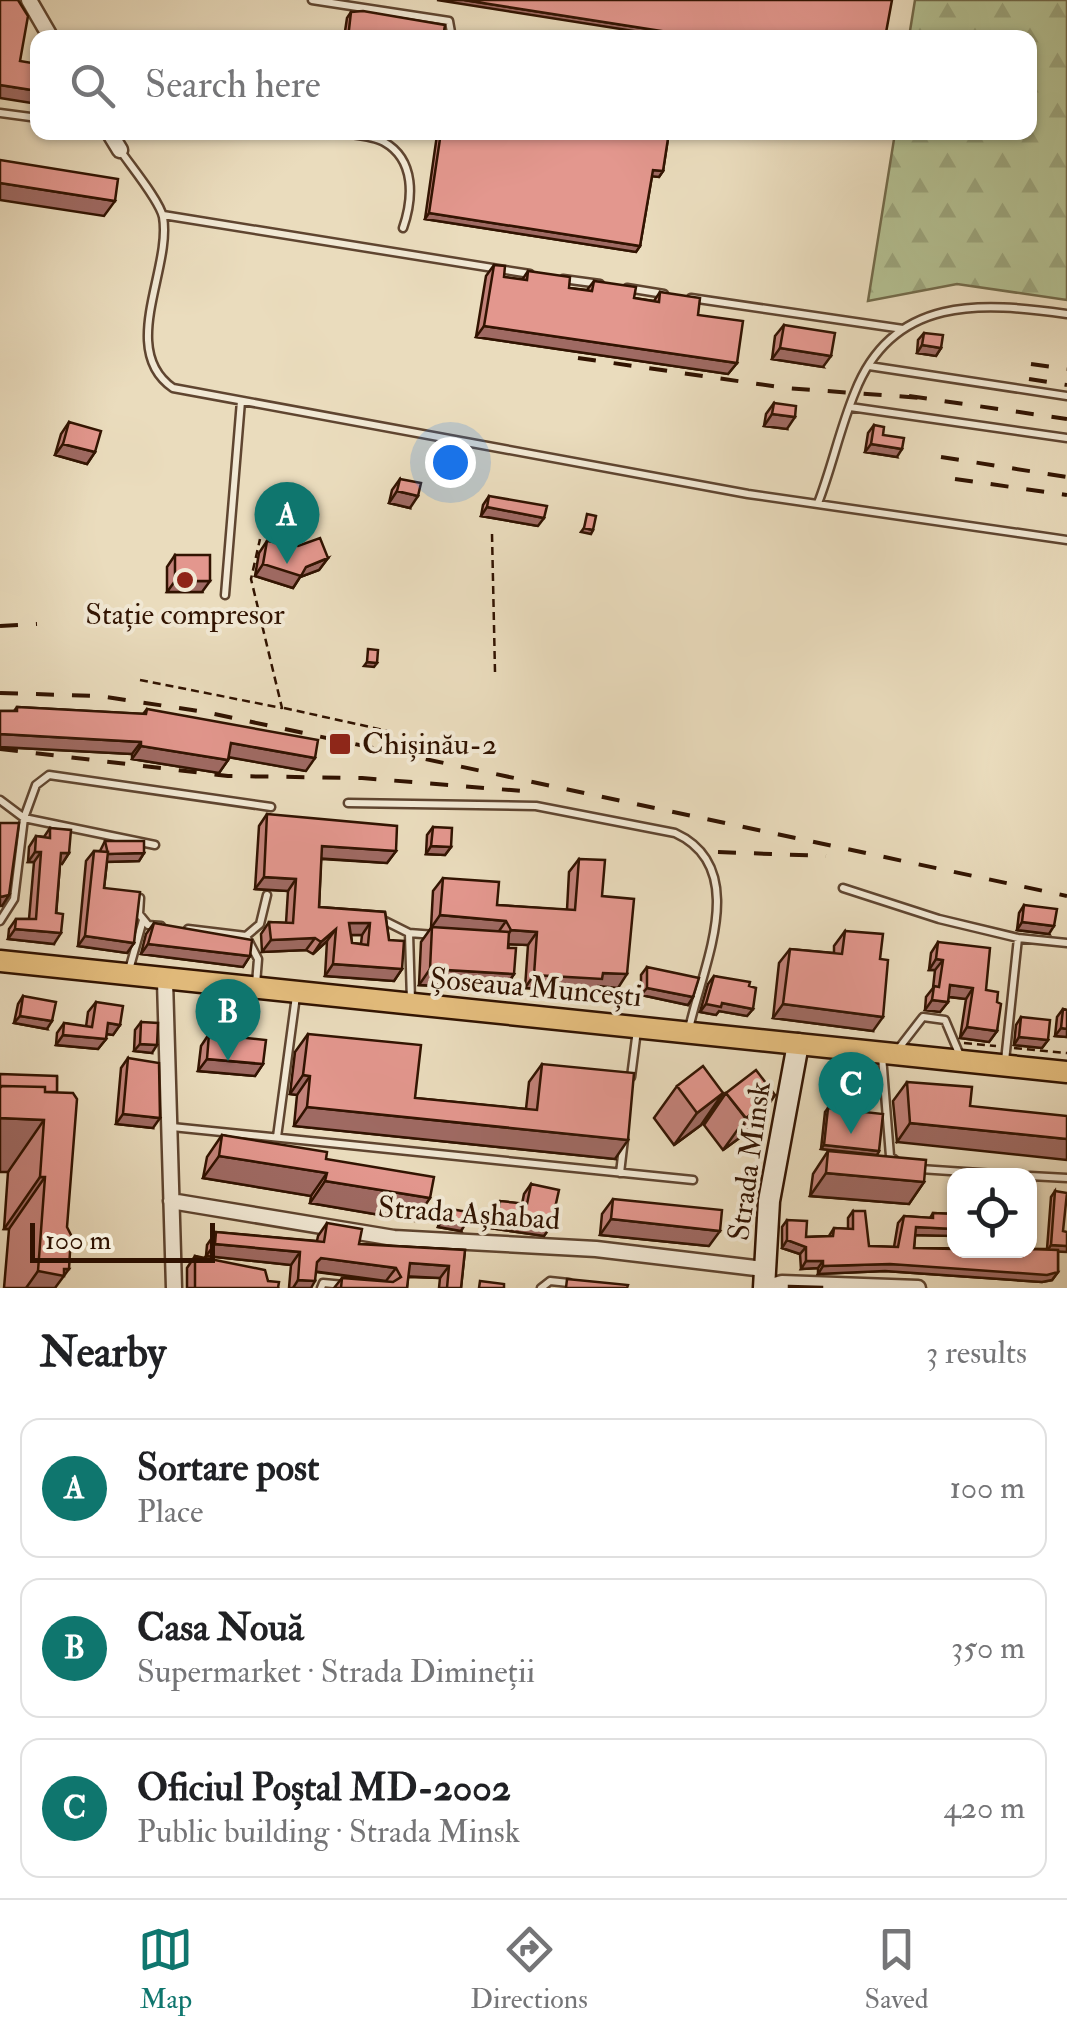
<!DOCTYPE html>
<meta charset="utf-8">
<style>
:root{--surface:#fff;--page:#f6f6f6;--text:#202124;--muted:#757577;--line:#e0e0e0;--accent:#0f766e}
body{margin:0;font-family:"IM FELL Double Pica",serif;background:var(--page);color:var(--text)}
.controls{position:absolute;right:30px;bottom:30px;display:grid;overflow:hidden;border-radius:20px;box-shadow:0 2px 8px #0004}
.controls button{width:90px;height:90px;display:grid;place-items:center;padding:0;border:0;border-bottom:2px solid var(--line);background:var(--surface);color:var(--text);font:50px sans-serif}
.scale{position:absolute;left:30px;bottom:25px;width:185px;box-sizing:border-box;padding-left:10px;border:5px solid #311301;border-top:0;font-size:28px;line-height:35px;white-space:nowrap;color:#311301;-webkit-text-stroke:8px #f1e8d4;paint-order:stroke}
.you{position:absolute;left:450px;top:462px;width:35px;height:35px;margin:-25px;border:8px solid #fff;border-radius:50%;background:#1a73e8;box-shadow:0 0 0 15px #1a73e833}
.badge{display:grid;place-items:center;width:65px;height:65px;border-radius:50%;background:var(--accent);color:#fff;font-size:32px;font-weight:700}
.pin{position:absolute;translate:-50% -82px;filter:drop-shadow(0 2px 5px #0008)}
.pin::after{content:'';position:absolute;top:52px;width:35px;height:30px;background:inherit;clip-path:polygon(0 0,100% 0,50% 100%)}
.list{margin:0;padding:0;list-style:none}
h2{display:flex;justify-content:space-between;align-items:center;height:130px;margin:0;padding:0 40px;font-size:42px}
h2 small{font-size:32px;font-weight:400;color:var(--muted)}
.list li{display:grid;grid-template-columns:65px 1fr auto;gap:30px;align-items:center;box-sizing:border-box;height:140px;margin:0 20px 20px;padding:0 20px;border:2px solid var(--line);border-radius:20px}
.list b{display:block;font-size:38px;white-space:nowrap}
.list p{margin:0;font-size:32px;white-space:nowrap;color:var(--muted)}
.list em{font-size:32px;font-style:normal;color:var(--muted)}
.icon{flex:none;width:55px;height:55px;fill:none;stroke:currentColor;stroke-width:2;stroke-linecap:round;stroke-linejoin:round}
.map{position:relative;flex:none;width:1067px;height:1288px;overflow:hidden}
.search{position:absolute;background:var(--surface);box-shadow:0 2px 8px #0004;left:30px;right:30px;top:30px;height:110px;display:flex;align-items:center;gap:25px;box-sizing:border-box;padding:0 35px;border-radius:20px;color:var(--muted);font-size:38px}
.sheet{height:610px;background:var(--surface)}
nav{display:flex;justify-content:space-around;align-items:center;box-sizing:border-box;height:140px;border-top:2px solid var(--line);background:var(--surface);font-size:28px;color:var(--muted)}
nav a{display:grid;justify-items:center;gap:5px}
nav .on{color:var(--accent)}
.map>svg:first-child{display:block}
</style>
<div class="map">
<svg width="1067" height="1288" viewBox="0 0 1067 1288">
<defs>
<pattern id="forest-firs" width="22" height="20" patternUnits="userSpaceOnUse" patternTransform="scale(2.5)"><rect width="22" height="20" fill="#b4c193"/><path d="M5 1l3.5 6h-7zM16 11l3.5 6h-7z" fill="#9ba57d"/></pattern>
</defs>
<rect width="100%" height="100%" fill="#eadcbd"/>
<filter id="stains"><feTurbulence type="fractalNoise" baseFrequency=".002" numOctaves="4"/><feColorMatrix values="0 0 0 0 .2 0 0 0 0 .09 0 0 0 0 .02 0 0 0 .5 -.17"/></filter>
<radialGradient id="worn" r=".72"><stop offset=".6" stop-color="#630" stop-opacity="0"/><stop offset="1" stop-color="#630" stop-opacity=".3"/></radialGradient>
<path fill="url(#forest-firs)" stroke="#726a4a" stroke-width="2.5" d="M915,0H1067V300L957,284L868,301L895,133L1030,132V38L909,37Z"/>
<g fill="none" stroke-linecap="round" stroke-linejoin="round">
<defs>
<path id="lane" d="M312,0L449,21L452,38
M0,113L38,118
M337,132C351,135 372,135 384,142C416,160 413,199 403,228
M120,150C130,165 160,201 163,217C172,269 118,350 173,388L748,494L1067,540
M163,215L530,274
M563,279L600,284
M627,288L664,294
M691,298L903,329
M869,366L1067,396
M850,407L1067,438
M818,503C832,467 840,428 855,392C893,295 982,302 1067,314
M225,595L241,401
M0,800L24,818L14,899L0,921
M348,803L536,806L675,833C752,868 702,967 689,1029
M155,845L24,818L36,785L49,775L271,807
M843,888L939,919L1018,938L1067,943
M140,898L139,914L148,925L161,926
M381,919L409,933L435,935
M188,929L246,936
M409,933L411,1001
M129,970L143,920
M256,984L258,959L246,936L260,924L267,895
M899,1048L923,1017L945,1020L961,1058
M882,1056L890,1156L895,1160
M1005,1061L1018,938
M631,1077L637,1030
M172,1127L693,1180
M277,1137L296,996
M920,1169L1024,1176
M620,1173L624,1139
M1030,1176L1067,1178
M321,1288L323,1283L344,1285
M541,1288L550,1281L569,1283"/>
<path id="street" d="M29,0L51,38
M109,132L120,150
M165,981L174,1288
M171,1201L394,1238L596,1249L764,1269
M764,1288L782,1283L918,1288"/>
<path id="secondary" d="M764,1288L769,1201L798,1044"/>
<path id="primary" d="M0,961L1067,1072"/>
</defs>
<use href="#lane" stroke="#5f4530" stroke-width="11"/>
<use href="#street" stroke="#5f4530" stroke-width="19"/>
<use href="#secondary" stroke="#311301" stroke-width="25"/>
<use href="#primary" stroke="#311301" stroke-width="25"/>
<path stroke="#311301" stroke-width="2.5" stroke-dasharray="8 5" stroke-linecap="butt" d="M492,534L495,672
M140,680L282,708L251,579L260,539
M284,708L388,731
M964,1043L996,1046
M1014,1048L1067,1053"/>
<use href="#lane" stroke="#f1e8d4" stroke-width="6"/>
<use href="#street" stroke="#f1e8d4" stroke-width="14"/>
<use href="#secondary" stroke="#f1e8d4" stroke-width="20"/>
<use href="#primary" stroke="#e5be7e" stroke-width="20"/>
<path stroke="#311301" stroke-width="4" stroke-dasharray="18 18" stroke-linecap="butt" d="M578,358L786,388L922,398
M1031,364L1067,369
M1029,379L1067,385
M909,396L1067,419
M941,457L1067,477
M955,479L1067,495
M0,626L37,624
M0,693L99,696L205,712L1067,896
M0,749L228,776L362,778L522,791
M718,852L826,856"/>
</g>
<path fill="#c3827a" stroke="#311301" stroke-width="2.5" fill-rule="evenodd" d="M351,12L443,38H344L347,18Z
M425,132H669L663,171L659,177L652,176L640,246L636,252L425,219L437,135Z
M494,265L504,277L522,280L528,271L569,288L587,290L594,281L634,298L654,301L660,292L698,315L737,363L728,374L476,337L486,276Z
M784,325L823,367L772,359L775,336Z
M924,333L941,348L936,356L917,353L918,340Z
M774,403L787,429L764,426L766,414Z
M69,422L95,452L87,464L55,455L61,434Z
M874,425L883,435L897,457L865,452L868,433Z
M400,479L410,508L389,503L392,490Z
M489,496L538,526L481,516L483,505Z
M267,541L328,558L319,570L300,577L293,588L255,576L259,553Z
M175,555L202,592H167V567Z
M17,707L143,714L147,709L306,771L229,757L228,760L219,773L132,759V754L0,747V711H14Z
M267,814L396,851L387,863L321,859L319,907L385,912L389,940L402,969L394,981L325,976L327,941L313,954L306,950L262,952L261,934L269,922L286,923L288,891L255,889L259,826ZM351,935H362L361,944L352,943Z
M433,827L451,847L445,855L426,854L427,835Z
M50,828L69,853L62,864L60,863L54,944L8,939L9,929L16,919H29L34,862H28L29,847L36,836L44,837Z
M105,841L144,853L139,861L107,862L104,888L134,943L127,953L78,946L86,861L94,851H100Z
M579,859L602,896L618,988L598,986L593,992L525,988L528,945L508,944L514,974L504,989L419,985L421,942L431,928L433,891L443,878L497,905L567,910L569,872Z
M1024,905L1049,934L1017,930L1019,913Z
M154,923L250,956L243,967L141,954L146,934Z
M845,931L873,1031L773,1018L779,963L790,949L834,953V946Z
M938,942L997,1002V1031L989,1042L960,1038L966,999L948,997V1002L940,1012L925,1010L926,997L933,988L935,970H929L931,953Z
M647,967L693,997L688,1005L641,995V975Z
M714,976L749,986L753,1009L747,1016L719,1011L716,1015L700,1012L708,984Z
M23,996L47,1029L14,1023L18,1004Z
M96,1002L120,1025L113,1035L106,1034V1039L98,1049L56,1045L57,1033L64,1023L86,1027L88,1012Z
M1063,1009L1067,1010V1037L1055,1036L1057,1017Z
M1021,1017L1048,1040L1042,1048L1014,1045L1016,1025Z
M141,1022L152,1053L134,1051L135,1030Z
M209,1034L263,1064L255,1076L198,1071L201,1046Z
M308,1034L415,1098L526,1109L529,1082L542,1064L615,1159L294,1126L297,1095L290,1094L295,1052Z
M128,1058L153,1128L116,1124L121,1068Z
M57,1076L55,1288H4L9,1229H4L8,1172Z
M907,1082L970,1106L897,1142L893,1101Z
M677,1086L723,1093L701,1125L674,1145L654,1118Z
M726,1093L753,1128L723,1150L704,1125Z
M828,1108L879,1151L877,1155L821,1149L825,1112Z
M222,1135L326,1159L415,1221L310,1203L311,1196L203,1178L207,1157Z
M828,1151L924,1182L909,1204L810,1196L813,1174Z
M531,1184L551,1226L544,1236L490,1228L493,1211L500,1201L522,1204L524,1194Z
M1055,1191L1058,1252V1272L1052,1280L1042,1282L885,1271L818,1274V1268L801,1269L800,1254L782,1248V1227L787,1220L806,1237L829,1236L834,1228L848,1229V1218L853,1211L869,1246L894,1247L898,1223L904,1216L930,1218L933,1213L954,1214V1236L915,1235L914,1248L1047,1249L1051,1197Z
M613,1199L709,1246L600,1235L602,1214Z
M445,1208L461,1231L438,1227L440,1215Z
M327,1223L359,1244L465,1250L461,1288H439L440,1278L408,1277L407,1288H334L342,1278L387,1281L316,1272L311,1288H289L291,1265L206,1256L207,1245L216,1232L317,1241L318,1236Z
M195,1256L268,1281L278,1288H187V1268Z"/>
<path fill="#9f6a63" stroke="#311301" stroke-width="2.5" d="M437,0H464L706,38H678Z
M0,85L38,91V104L0,98Z
M653,170L663,171L659,177L649,176Z
M0,183L115,201L104,216L0,200Z
M429,213L640,246L636,252L425,219Z
M484,326L737,363L728,374L476,337Z
M922,345L941,348L936,356L917,353Z
M780,348L831,356L823,367L772,359Z
M772,414L795,417L787,429L764,426Z
M63,444L95,452L87,464L55,455Z
M871,444L902,449L897,457L865,452Z
M397,491L418,496L410,508L389,503Z
M487,507L544,518L538,526L481,516Z
M584,528L593,530L591,534L581,532Z
M328,558L319,570L300,577L293,588L255,576L263,564L306,567Z
M175,581H210L202,592H167Z
M367,662L377,663L374,667L364,666Z
M0,734L141,742L132,754L0,747Z
M231,743L315,758L306,771L222,756Z
M141,746L228,760L219,773L132,759Z
M322,846L396,851L387,863L314,858Z
M431,846L451,847L445,855L426,854Z
M35,852H41L34,862H28Z
M61,853H69L62,864L54,863Z
M144,853L139,861L101,862L106,854Z
M264,877L296,879L288,891L255,889Z
M9,895L2,906H0V897Z
M440,915L506,921L497,934L431,928Z
M1022,922L1054,926L1049,934L1017,930Z
M349,923H370L362,935H341Z
M15,929L61,933L54,944L8,939Z
M336,929L327,941L313,954L321,942Z
M511,930L537,932L528,945L502,944Z
M85,936L134,943L127,953L78,946Z
M315,938L306,950L262,952L271,940Z
M148,944L250,956L243,967L141,954Z
M936,959L943,960L935,970H929Z
M333,964L402,969L394,981L325,976Z
M430,969L514,974L504,989L419,985Z
M603,973L627,974L618,988L598,986L593,992L525,988L534,975Z
M950,985L973,988L966,999L942,996Z
M647,988L693,997L688,1005L641,995Z
M932,1000L948,1002L940,1012L925,1010Z
M722,1003L753,1009L747,1016L719,1011L716,1015L700,1012L706,1004Z
M783,1004L883,1017L873,1031L773,1018Z
M20,1016L52,1021L47,1029L14,1023Z
M108,1023L120,1025L113,1035L101,1033Z
M967,1027L997,1031L989,1042L960,1038Z
M1061,1028L1067,1029V1037L1055,1036Z
M63,1035L106,1039L98,1049L56,1045Z
M1019,1037L1048,1040L1042,1048L1014,1045Z
M140,1044L157,1045L152,1053L134,1051Z
M207,1059L263,1064L255,1076L198,1071Z
M303,1075L310,1076L297,1095L290,1094Z
M723,1093L701,1125L674,1145L697,1113Z
M775,1095L753,1128L723,1150L746,1118Z
M307,1107L628,1140L615,1159L294,1126Z
M123,1114L160,1118L153,1128L116,1124Z
M0,1118L44,1120L8,1172H0Z
M910,1123L1067,1139V1160L897,1142Z
M824,1145L879,1151L877,1155L821,1149Z
M219,1156L327,1173L311,1196L203,1178Z
M826,1173L924,1182L909,1204L810,1196Z
M40,1177H45L9,1229H4Z
M325,1181L430,1198L415,1221L310,1203Z
M497,1218L551,1226L544,1236L490,1228Z
M443,1219L466,1223L461,1231L438,1227Z
M611,1219L720,1231L709,1246L600,1235Z
M916,1227L954,1229V1236L911,1235Z
M787,1240L806,1247L800,1254L782,1248Z
M215,1244L300,1252L291,1265L206,1256Z
M1051,1245L1067,1246V1252L1047,1251Z
M321,1258L396,1268L386,1281L312,1271L317,1262Z
M806,1261H823L818,1268L801,1269Z
M410,1263L449,1266L440,1278L401,1276Z
M890,1264L1058,1272L1052,1280L1042,1282L885,1271L818,1274L823,1266Z
M64,1269H69L55,1288H26L38,1271Z
M298,1280L315,1281L311,1288H293Z"/>
<path fill="#e3978e" stroke="#311301" stroke-width="2.5" fill-rule="evenodd" d="M0,0H18L28,16L20,61L38,64V91L0,85Z
M464,0H892L885,38H706Z
M363,11L445,25L443,38H348L351,12Z
M441,132H669L663,171L653,170L640,246L429,213Z
M0,160L118,179L115,201L0,183Z
M494,265L505,266L504,277L527,280L528,271L570,277L569,288L592,291L594,281L636,287L634,298L659,302L660,292L700,298L698,315L743,321L737,363L484,326Z
M784,325L835,333L831,356L780,348Z
M924,333L943,335L941,348L922,345Z
M774,403L796,406L795,417L772,414Z
M69,422L101,431L95,452L63,444Z
M874,425L884,427L883,435L904,438L902,449L871,444Z
M400,479L421,483L418,496L397,491Z
M489,496L547,506L544,518L487,507Z
M587,514L596,516L593,530L584,528Z
M320,538L328,558L306,567L301,576L263,564L267,541L298,546Z
M175,555H210V581H175Z
M368,649L378,650L377,663L367,662Z
M17,707L146,714L147,709L318,740L315,758L231,743L228,760L141,746V742L0,734V711H17Z
M267,814L397,826L396,851L322,846L319,907L385,912L389,940L404,941L402,969L333,964L336,929L321,942L315,938L271,940L269,922L293,923L296,879L264,877ZM349,923H370L368,945L352,943Z
M0,823H19L9,895L0,897Z
M433,827L452,828L451,847L431,846Z
M50,828L71,830L69,853H61L56,913L63,914L61,933L15,929L16,919H36L41,852H35L36,836L50,838Z
M105,841H144V853L108,854Z
M94,851L108,852L104,888L140,892L134,943L85,936Z
M579,859L605,860L602,896L634,899L627,974L603,973L602,979L534,975L537,932L511,930L506,921L440,915L443,878L499,882L497,905L575,910Z
M1024,905L1057,909L1054,926L1022,922Z
M154,923L252,940L250,956L148,944Z
M432,927L509,932L508,948H516L514,974L430,969Z
M845,931L883,934L880,959L888,960L883,1017L783,1004L790,949L842,954Z
M938,942L990,948L986,990L998,992L997,1002L1001,1004L997,1031L967,1027L973,988L950,985L948,1002L932,1000L934,986L939,987L943,960L936,959Z
M647,967L699,978L693,997L647,988Z
M714,976L750,982L749,986L756,988L753,1009L722,1003L721,1007L706,1004Z
M23,996L56,1002L52,1021L20,1016Z
M96,1002L123,1006L120,1025L108,1023L106,1039L63,1035L64,1023L92,1027Z
M1063,1009L1067,1010V1029L1061,1028Z
M1021,1017L1050,1020L1048,1040L1019,1037Z
M141,1022L158,1023L157,1045L140,1044Z
M209,1034L266,1040L263,1064L207,1059Z
M308,1034L421,1045L415,1098L537,1110L542,1064L634,1073L628,1140L307,1107L310,1076L303,1075Z
M128,1058L159,1063L160,1118L123,1114Z
M703,1066L723,1093L697,1113L677,1086Z
M756,1070L775,1095L746,1118L726,1093Z
M0,1074L57,1076V1092H45V1087L2,1086L0,1088Z
M907,1082L972,1087L970,1106L1067,1116V1139L910,1123Z
M2,1086L45,1087V1092L73,1093L77,1099L67,1227L71,1235L69,1269H64V1276L38,1271L45,1177H40L44,1120L0,1118V1088Z
M828,1108L883,1114L879,1151L824,1145Z
M222,1135L327,1152L326,1159L434,1177L430,1198L325,1181L327,1173L219,1156Z
M828,1151L926,1160L924,1182L826,1173Z
M531,1184L559,1190L551,1226L497,1218L500,1201L527,1204Z
M1055,1191L1067,1193L1063,1231L1067,1232V1246L1051,1245Z
M613,1199L722,1210L720,1231L611,1219Z
M445,1208L468,1212L466,1223L443,1219Z
M853,1211H865L869,1246L898,1247L904,1216L933,1218V1213L954,1214V1229L916,1227L914,1248L954,1249V1250H1030V1217H1033L1031,1249L1058,1250V1272L1047,1275L890,1264L823,1266V1261H806V1247L787,1240V1220L807,1221L806,1237L833,1236L834,1228L853,1229Z
M327,1223L362,1229L359,1244L465,1250L461,1288H447L449,1266L410,1263L407,1288H341L342,1278L393,1282L401,1277L396,1268L321,1258L317,1262L315,1281L298,1280L300,1252L215,1244L216,1232L324,1242Z
M195,1256L265,1270L268,1281L279,1282L278,1288H195Z
M567,1279L628,1285L627,1288H566Z
M480,1281L504,1284V1288H479Z
M789,1286L822,1287V1288H789Z"/>
<g fill="#8f2418" stroke="#f1e8d4" stroke-width="4">
<circle cx="185" cy="580" r="10"/>
<rect x="328" y="732" width="24" height="24" rx="5"/>
</g>
<g text-anchor="middle" stroke-width="8" stroke-linejoin="round" paint-order="stroke">
<g font-size="30" fill="#311301" stroke="#f1e8d4">
<text x="185" y="624">Stație compresor</text>
<text x="362" y="754" text-anchor="start">Chișinău-2</text>
</g>
<g font-size="30" fill="#311301" stroke="#f1e8d4">
<text transform="translate(536 987) rotate(5)" y="10">Șoseaua Muncești</text>
<text transform="translate(749 1161) rotate(-82)" y="10">Strada Minsk</text>
<text transform="translate(469 1213) rotate(4)" y="10">Strada Așhabad</text>
</g>
</g>
<rect width="100%" height="100%" filter="url(#stains)"/>
<rect width="100%" height="100%" fill="url(#worn)"/>
</svg>
<div class="controls">
<button><svg class="icon" aria-label="locate" viewBox="0 0 24 24"><circle cx="12" cy="12" r="6"/><path d="M12 2v4M12 18v4M2 12h4M18 12h4"/></svg></button>
</div>
<div class="scale">100 m</div>
<div class="you"></div>
<div class="pin badge" style="left:287px;top:564px">A</div>
<div class="pin badge" style="left:228px;top:1061px">B</div>
<div class="pin badge" style="left:851px;top:1134px">C</div>
<div class="search"><svg class="icon" aria-label="search" viewBox="0 0 24 24"><circle cx="10" cy="10" r="6"/><path d="M15 15l6 6"/></svg>Search here</div>
</div>
<section class="sheet">
<h2>Nearby<small>3 results</small></h2>
<ul class="list">
<li><span class="badge">A</span><div><b>Sortare post</b><p>Place</p></div><em>100 m</em></li>
<li><span class="badge">B</span><div><b>Casa Nouă</b><p>Supermarket · Strada Dimineții</p></div><em>350 m</em></li>
<li><span class="badge">C</span><div><b>Oficiul Poștal MD-2002</b><p>Public building · Strada Minsk</p></div><em>420 m</em></li>
</ul>
</section>
<nav>
<a class="on"><svg class="icon" aria-label="map" viewBox="0 0 24 24"><path d="M3 6l6-2 6 2 6-2v14l-6 2-6-2-6 2zM9 4v14M15 6v14"/></svg>Map</a>
<a><svg class="icon" aria-label="directions" viewBox="0 0 24 24"><path d="M12 3l9 9-9 9-9-9zM9 14v-3h6M13 9l2 2-2 2"/></svg>Directions</a>
<a><svg class="icon" aria-label="saved" viewBox="0 0 24 24"><path d="M7 4h10v16l-5-4-5 4z"/></svg>Saved</a>
</nav>
